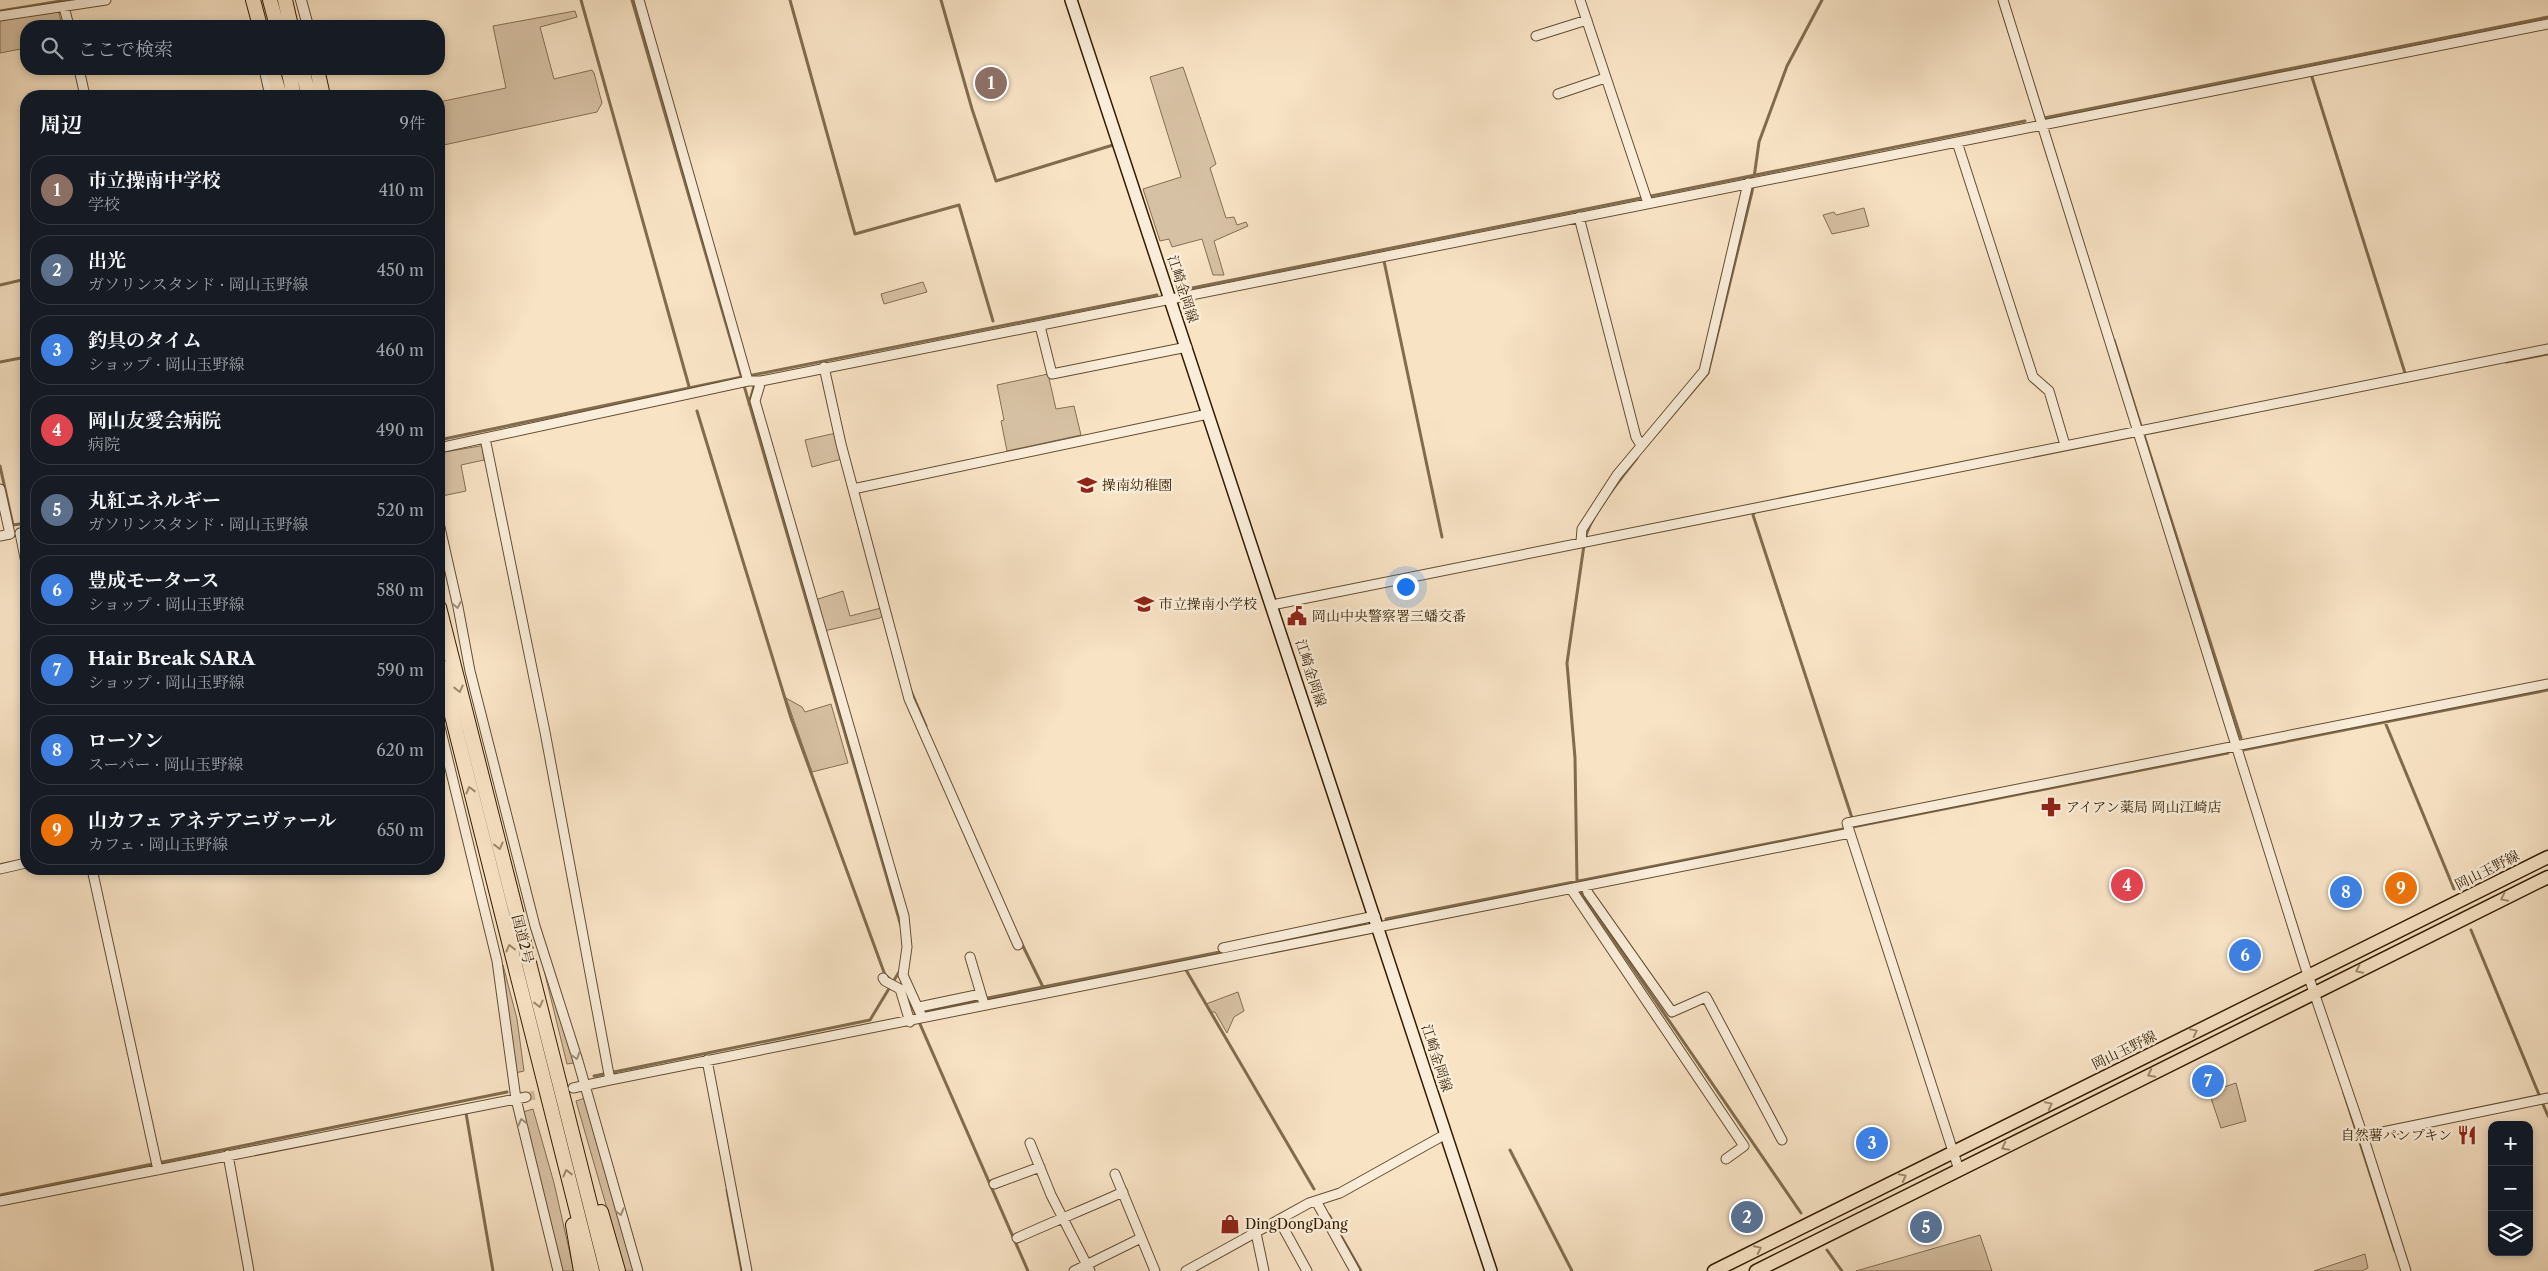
<!DOCTYPE html>
<html lang="ja">
<meta charset="utf-8">
<style>
:root{--surface:#171b24;--page:#242831;--text:#f1f3f6;--muted:#9ea1a6;--line:#363941;--accent:#8c9099}
body{margin:0;font-family:"Libre Caslon Text","Noto Serif JP",serif;background:var(--page);color:var(--text)}
.controls{position:absolute;right:15px;bottom:15px;display:grid;overflow:hidden;border-radius:10px;box-shadow:0 2px 8px #0003}
.controls button{width:45px;height:45px;display:grid;place-items:center;padding:0;border:0;border-bottom:1px solid var(--line);background:var(--surface);color:var(--text);font:25px sans-serif}
.you{position:absolute;left:1405px;top:586px;width:18px;height:18px;margin:-12px;border:4px solid #fff;border-radius:50%;background:#1a73e8;box-shadow:0 0 0 8px #1a73e833}
.badge{display:grid;place-items:center;width:32px;height:32px;border-radius:50%;background:var(--accent);color:#fff;font-size:16px;font-weight:700}
.pin{position:absolute;translate:-50% -50%;border:2px solid #fff;box-shadow:0 1px 5px #0006}
.list{margin:0;padding:0;list-style:none}
h2{display:flex;justify-content:space-between;align-items:center;height:65px;margin:0;padding:0 20px;font-size:21px}
h2 small{font-size:16px;font-weight:400;color:var(--muted)}
.list li{display:grid;grid-template-columns:32px 1fr auto;gap:15px;align-items:center;box-sizing:border-box;height:70px;margin:0 10px 10px;padding:0 10px;border:1px solid var(--line);border-radius:20px}
.list b{display:block;font-size:19px;white-space:nowrap}
.list p{margin:0;font-size:16px;white-space:nowrap;color:var(--muted)}
.list em{font-size:16px;font-style:normal;color:var(--muted)}
.icon{flex:none;width:28px;height:28px;fill:none;stroke:currentColor;stroke-width:2;stroke-linecap:round;stroke-linejoin:round}
.map{position:relative;flex:none;width:2548px;height:1271px;overflow:hidden}
.search{position:absolute;background:var(--surface);box-shadow:0 2px 8px #0003;left:20px;top:20px;width:425px;height:55px;display:flex;align-items:center;gap:12px;box-sizing:border-box;padding:0 18px;border-radius:20px;color:var(--muted);font-size:19px}
.panel{position:absolute;background:var(--surface);box-shadow:0 2px 8px #0003;left:20px;top:90px;width:425px;height:785px;border-radius:20px}
.map>svg:first-child{display:block}
</style>
<div class="map">
<svg width="2548" height="1271" viewBox="0 0 2548 1271">
<rect width="100%" height="100%" fill="#f8e3c5"/>
<filter id="stains"><feTurbulence type="fractalNoise" baseFrequency=".004" numOctaves="4"/><feColorMatrix values="0 0 0 0 .2 0 0 0 0 .09 0 0 0 0 .02 0 0 0 .5 -.17"/></filter>
<radialGradient id="worn" r=".72"><stop offset=".6" stop-color="#630" stop-opacity="0"/><stop offset="1" stop-color="#630" stop-opacity=".3"/></radialGradient>
<path fill="#d7c1a4" stroke="#856f52" d="M58,9L62,26H26V48L0,53V19Z
M575,11L577,17L540,27L554,79L592,70L594,73L602,103L597,112L439,146V102L506,88L493,26Z
M1183,67L1216,164L1210,168L1226,218L1234,217L1237,225L1246,222L1248,226L1214,241L1224,275H1213L1202,239L1172,247L1169,239L1160,241L1143,189L1181,177L1150,77Z
M1864,208L1869,226L1832,234L1823,215L1834,212L1836,215Z
M923,282L927,292L884,304L881,294Z
M1048,374L1056,409L1074,406L1081,435L1007,451L1001,421L1004,420L997,385Z
M836,433L842,459L812,467L805,440Z
M480,446H482L484,460L461,465L466,491L442,496L439,483V453Z
M843,591L850,616L881,608L883,615L880,618L824,631L815,600Z
M786,698L802,707L805,712L831,704L848,763L812,772Z
M541,958L574,1063L567,1064Z
M503,965L517,1019L524,1071L515,1073Z
M1238,992L1244,1011L1234,1017L1227,1033L1215,1012H1211L1206,1004Z
M2236,1083L2246,1121L2221,1128L2209,1092Z
M585,1098L634,1271H625L576,1101Z
M533,1109L554,1183L574,1271H562L523,1112Z
M1980,1235L1992,1271H1856Z
M2365,1254L2368,1268L2362,1271H2314Z"/>
<g fill="none" stroke-linecap="round" stroke-linejoin="round">
<path stroke="#816c4e" stroke-width="3" d="M581,0L690,390
M632,0L901,926
M790,0L855,234L959,205L993,321
M941,0L972,109L996,181L1113,145
M0,11L67,0
M2311,74L2405,373
M2045,120L2044,118L2548,17
M1384,261L1442,537
M0,285L26,279
M1177,291L2025,121
M2114,340L2141,426
M0,362L26,357
M2506,362L2548,354
M748,376L1157,295
M749,404L755,383
M697,411L791,718L885,975L891,980
M1658,432L1708,373L1752,192L1759,142L1787,66L1822,0
M2143,432L2241,738
M439,440L742,377
M0,466L13,525
M1755,512L1753,515L1853,821
M13,525L26,523
M1585,539C1590,516 1622,477 1637,458
M1584,545L1567,663L1575,758L1577,882L1580,891L1801,1213
M911,691L926,726
M2385,722L2454,889
M2243,750L2548,690
M1386,919L2228,753
M1344,927L1366,923
M2471,930L2540,1097
M1020,940L1043,987
M1186,970L1314,1189
M906,992L1028,1271
M927,1010L1225,951
M594,1076L870,1020L899,972
M2344,1093L2395,1251
M2542,1102L2548,1116
M466,1113L493,1271
M1510,1150L1572,1271
M727,1190L742,1271
M0,1195L507,1092
M1329,1215L1361,1271
M1827,1250L1842,1271"/>
<path stroke="#d1bb9e" stroke-width="9" stroke-dasharray="9 4.5" stroke-linecap="butt" d="M526,1097L550,1092"/>
<defs>
<path id="minor" d="M639,0L748,381
M1580,0L1648,203
M2003,0L2305,966L2363,1136L2406,1271
M64,7L69,26
M0,16L106,0
M1536,36L1587,20
M79,69L85,96
M264,69L270,96
M1558,94L1605,78
M1957,142L2033,377L2049,391L2065,445
M1579,217L1636,437L1641,445
M1040,326L1052,374L1187,347
M824,367L841,444L909,699L1018,945
M761,381L755,401L904,916L907,947L903,975L922,1017
M485,438L545,732L610,1080L1850,833L1847,823L2548,684
M439,448L748,381H761L2548,24
M0,489L10,534L0,536
M853,489L1208,414
M439,523L458,607L470,671L535,926L578,1061L638,1271
M20,533L26,563
M1581,541L1582,529L1617,475L1704,371L1748,183
M1272,605L2548,349
M439,723L497,961L516,1099L558,1271
M1850,833L1959,1170
M0,869L26,863
M92,869L158,1170
M1586,886L1588,893L1672,1012L1706,997L1782,1140
M1571,889L1744,1146L1726,1159
M1223,948L1375,916
M970,957L981,994
M883,978L885,981L900,989L910,1022
M919,1007L981,994L984,1004
M707,1060L747,1271
M573,1088L610,1080
M2363,1136L2548,1098
M1030,1143L1051,1195L1090,1271
M228,1155L249,1271
M1115,1174L1155,1271
M994,1184L1040,1167
M0,1201L526,1097
M1316,1201L1355,1271
M1279,1220L1307,1271
M1256,1233L1264,1271
M1017,1238C1052,1222 1088,1208 1123,1192
M1074,1271L1141,1238
M1186,1271L1309,1203L1340,1193L1446,1134"/>
<path id="tertiary" d="M301,0L308,26"/>
<path id="secondary" d="M1071,0L1491,1271"/>
<path id="primary" d="M1714,1271L2548,857
M1756,1271L2548,877"/>
<path id="trunk" d="M253,0L260,26
M270,0L277,26
M285,0L291,26
M272,69L280,96
M288,69L294,96
M302,69L309,96
M317,69L323,96
M439,607L607,1271
M439,664L592,1271
M601,1212L618,1271
M573,1225L581,1271"/>
</defs>
<use href="#minor" stroke="#644e32" stroke-width="11"/>
<use href="#tertiary" stroke="#644e32" stroke-width="12"/>
<use href="#secondary" stroke="#331d01" stroke-width="14"/>
<use href="#primary" stroke="#331d01" stroke-width="15"/>
<use href="#trunk" stroke="#331d01" stroke-width="16"/>
<use href="#minor" stroke="#faedd9" stroke-width="9"/>
<use href="#tertiary" stroke="#faedd9" stroke-width="10"/>
<use href="#secondary" stroke="#faedd9" stroke-width="11"/>
<use href="#primary" stroke="#f8e3c5" stroke-width="12"/>
<use href="#trunk" stroke="#f8e3c5" stroke-width="14"/>
</g>
<defs><path id="oneway-chevron" d="M-2-3.5L2.5 0L-2 3.5" fill="none" stroke-width="1.6" stroke-linecap="round" stroke-linejoin="round" transform="scale(1.25)"/></defs>
<g stroke="#a08f78">
<use href="#oneway-chevron" transform="translate(457 605) rotate(79)"/>
<use href="#oneway-chevron" transform="translate(576 1056) rotate(73)"/>
<use href="#oneway-chevron" transform="translate(522 1122) rotate(-104)"/>
<use href="#oneway-chevron" transform="translate(620 1212) rotate(74)"/>
</g>
<g stroke="#9f8a6d">
<use href="#oneway-chevron" transform="translate(459 689) rotate(76)"/>
<use href="#oneway-chevron" transform="translate(470 790) rotate(-104)"/>
<use href="#oneway-chevron" transform="translate(499 846) rotate(76)"/>
<use href="#oneway-chevron" transform="translate(2504 898) rotate(154)"/>
<use href="#oneway-chevron" transform="translate(510 948) rotate(-104)"/>
<use href="#oneway-chevron" transform="translate(2359 970) rotate(154)"/>
<use href="#oneway-chevron" transform="translate(539 1004) rotate(76)"/>
<use href="#oneway-chevron" transform="translate(2194 1032) rotate(-26)"/>
<use href="#oneway-chevron" transform="translate(2151 1074) rotate(153)"/>
<use href="#oneway-chevron" transform="translate(2049 1105) rotate(-26)"/>
<use href="#oneway-chevron" transform="translate(2005 1147) rotate(153)"/>
<use href="#oneway-chevron" transform="translate(567 1173) rotate(-104)"/>
<use href="#oneway-chevron" transform="translate(1903 1177) rotate(-26)"/>
<use href="#oneway-chevron" transform="translate(1758 1249) rotate(-26)"/>
</g>
<defs>
<symbol id="school-bare" viewBox="-9 -9 18 18"><path d="M0-5L7-2L0 1L-7-2ZM-4 1L0 2.5L4 1V4Q0 6-4 4Z" fill="#8f2418" stroke="#faedd9" stroke-width="2.5" paint-order="stroke"/></symbol>
<symbol id="civic-bare" viewBox="-9 -9 18 18"><path d="M-.6-6.5H3V-4.5H.6V-3L4-1V1h2V6H-6V1h2V-1L-.6-3ZM-1.2 2.5V6h2.4V2.5Z" fill="#8f2418" stroke="#faedd9" stroke-width="2.5" paint-order="stroke"/></symbol>
<symbol id="pharmacy-bare" viewBox="-9 -9 18 18"><path d="M-2-6h4v4h4v4h-4v4h-4v-4h-4v-4h4Z" fill="#8f2418" stroke="#faedd9" stroke-width="2.5" paint-order="stroke"/></symbol>
<symbol id="restaurant-bare" viewBox="-9 -9 18 18"><path d="M-5-6h1v4h1v-4h1v4h1v-4h1v5L-1.5 .5V6h-2V.5L-5-1ZM5-6V6H3V1.5H1.5Q1.5-4 5-6Z" fill="#8f2418" stroke="#faedd9" stroke-width="2.5" paint-order="stroke"/></symbol>
<symbol id="shop-bare" viewBox="-9 -9 18 18"><path d="M-5-2.5h2.3a2.7 3.5 0 0 1 5.4 0H5L5.5 6h-11ZM-1.5-2.5h3a1.5 2.3 0 0 0-3 0Z" fill="#8f2418" stroke="#faedd9" stroke-width="2.5" paint-order="stroke"/></symbol>
</defs>
<g fill-rule="evenodd">
<use href="#school-bare" x="1073" y="471" width="28" height="28"/>
<use href="#school-bare" x="1130" y="590" width="28" height="28"/>
<use href="#civic-bare" x="1283" y="602" width="28" height="28"/>
<use href="#pharmacy-bare" x="2037" y="793" width="28" height="28"/>
<use href="#restaurant-bare" x="2453" y="1121" width="28" height="28"/>
<use href="#shop-bare" x="1216" y="1210" width="28" height="28"/>
</g>
<g text-anchor="middle" stroke-width="5" stroke-linejoin="round" paint-order="stroke">
<g font-size="14" fill="#331d01" stroke="#faedd9">
<text transform="translate(1183 289) rotate(72)" y="5">江崎金岡線</text>
<text transform="translate(1311 673) rotate(72)" y="5">江崎金岡線</text>
<text transform="translate(2487 870) rotate(-27)" y="5">岡山玉野線</text>
<text transform="translate(523 939) rotate(76)" y="5">国道2号</text>
<text transform="translate(2124 1050) rotate(-26)" y="5">岡山玉野線</text>
<text transform="translate(1437 1058) rotate(72)" y="5">江崎金岡線</text>
</g>
<g font-size="14" fill="#331d01" stroke="#faedd9" text-anchor="start">
<text x="1102" y="490">操南幼稚園</text>
<text x="1159" y="609">市立操南小学校</text>
<text x="1312" y="621">岡山中央警察署三蟠交番</text>
<text x="2066" y="812">アイアン薬局 岡山江崎店</text>
<text x="2452" y="1140" text-anchor="end">自然薯パンプキン</text>
<text x="1245" y="1229">DingDongDang</text>
</g>
</g>
<rect width="100%" height="100%" filter="url(#stains)"/>
<rect width="100%" height="100%" fill="url(#worn)"/>
</svg>
<div class="controls">
<button>+</button>
<button>−</button>
<button><svg class="icon" aria-label="layers" viewBox="0 0 24 24"><path d="M12 4l9 5-9 5-9-5zM3 14l9 5 9-5"/></svg></button>
</div>
<div class="you"></div>
<div class="pin badge" style="left:991px;top:83px;background:#8d6e63">1</div>
<div class="pin badge" style="left:1747px;top:1217px;background:#5c6f8a">2</div>
<div class="pin badge" style="left:1872px;top:1143px;background:#3f7fe0">3</div>
<div class="pin badge" style="left:2127px;top:885px;background:#e0444e">4</div>
<div class="pin badge" style="left:1926px;top:1227px;background:#5c6f8a">5</div>
<div class="pin badge" style="left:2245px;top:955px;background:#3f7fe0">6</div>
<div class="pin badge" style="left:2208px;top:1081px;background:#3f7fe0">7</div>
<div class="pin badge" style="left:2346px;top:892px;background:#3f7fe0">8</div>
<div class="pin badge" style="left:2401px;top:888px;background:#e8710a">9</div>
<div class="search"><svg class="icon" aria-label="search" viewBox="0 0 24 24"><circle cx="10" cy="10" r="6"/><path d="M15 15l6 6"/></svg>ここで検索</div>
<section class="panel">
<h2>周辺<small>9件</small></h2>
<ul class="list">
<li><span class="badge" style="background:#8d6e63">1</span><div><b>市立操南中学校</b><p>学校</p></div><em>410 m</em></li>
<li><span class="badge" style="background:#5c6f8a">2</span><div><b>出光</b><p>ガソリンスタンド · 岡山玉野線</p></div><em>450 m</em></li>
<li><span class="badge" style="background:#3f7fe0">3</span><div><b>釣具のタイム</b><p>ショップ · 岡山玉野線</p></div><em>460 m</em></li>
<li><span class="badge" style="background:#e0444e">4</span><div><b>岡山友愛会病院</b><p>病院</p></div><em>490 m</em></li>
<li><span class="badge" style="background:#5c6f8a">5</span><div><b>丸紅エネルギー</b><p>ガソリンスタンド · 岡山玉野線</p></div><em>520 m</em></li>
<li><span class="badge" style="background:#3f7fe0">6</span><div><b>豊成モータース</b><p>ショップ · 岡山玉野線</p></div><em>580 m</em></li>
<li><span class="badge" style="background:#3f7fe0">7</span><div><b>Hair Break SARA</b><p>ショップ · 岡山玉野線</p></div><em>590 m</em></li>
<li><span class="badge" style="background:#3f7fe0">8</span><div><b>ローソン</b><p>スーパー · 岡山玉野線</p></div><em>620 m</em></li>
<li><span class="badge" style="background:#e8710a">9</span><div><b>山カフェ アネテアニヴァール</b><p>カフェ · 岡山玉野線</p></div><em>650 m</em></li>
</ul>
</section>
</div>
